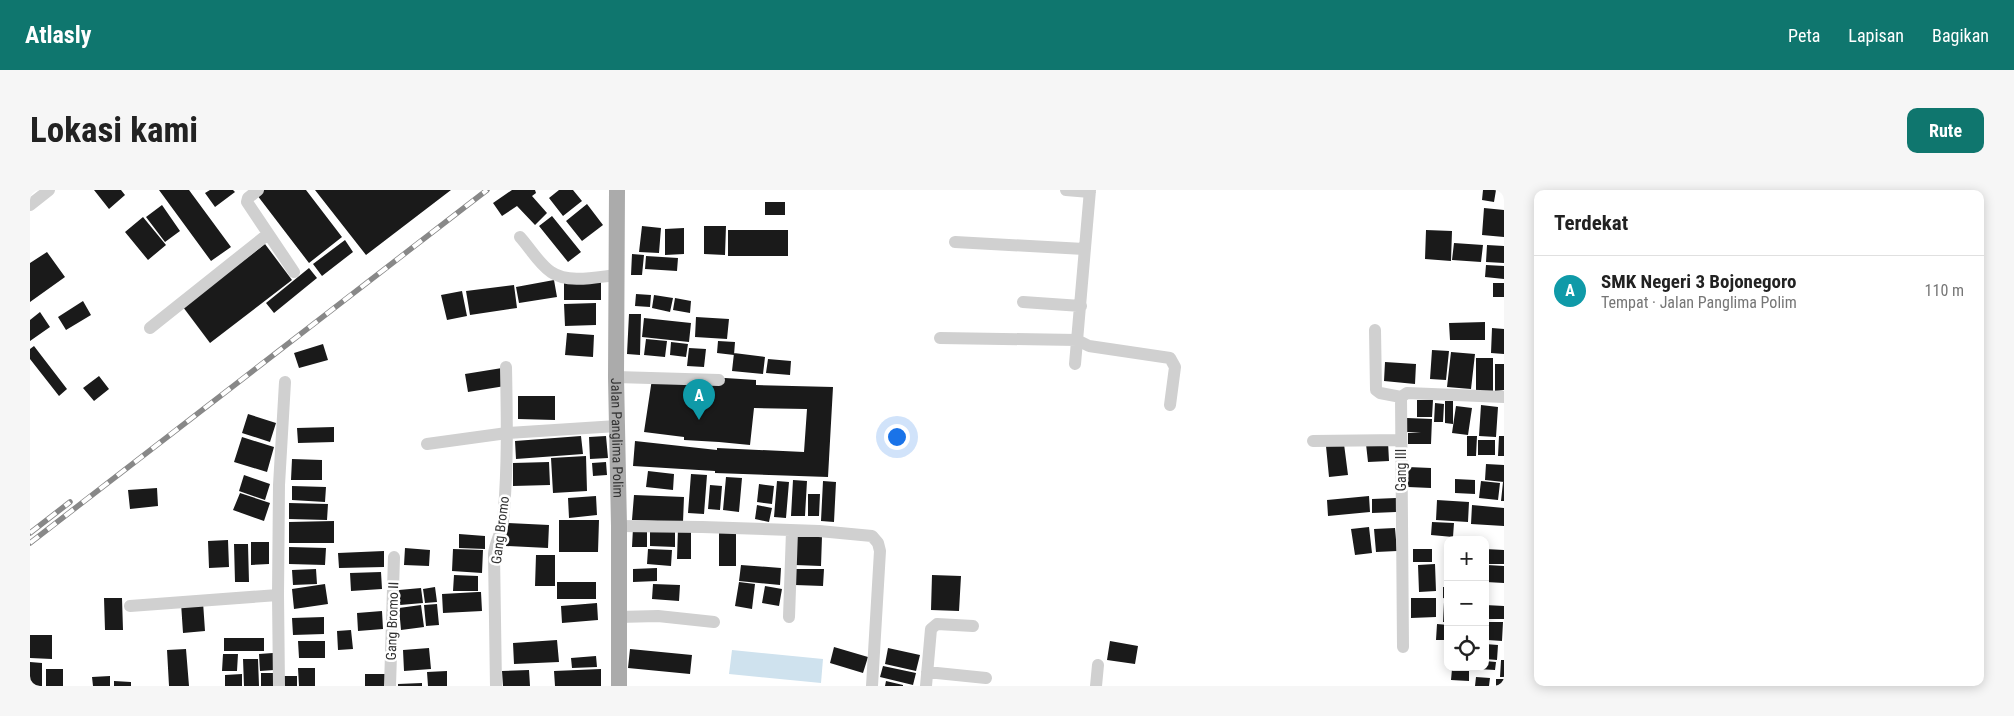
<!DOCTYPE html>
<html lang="id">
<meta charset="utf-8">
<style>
:root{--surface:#fff;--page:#f6f6f6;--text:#222;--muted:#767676;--line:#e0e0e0;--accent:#0f766e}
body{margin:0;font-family:"Roboto Condensed",sans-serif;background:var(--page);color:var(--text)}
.controls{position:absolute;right:15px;bottom:15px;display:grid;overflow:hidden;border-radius:10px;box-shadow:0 2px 12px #0003}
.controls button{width:45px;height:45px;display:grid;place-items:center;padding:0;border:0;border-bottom:1px solid var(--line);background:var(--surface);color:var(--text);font:25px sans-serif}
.you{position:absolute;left:866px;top:246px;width:18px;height:18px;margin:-12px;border:4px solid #fff;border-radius:50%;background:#1a73e8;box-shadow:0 0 0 8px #1a73e833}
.badge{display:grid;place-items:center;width:32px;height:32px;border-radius:50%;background:var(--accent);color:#fff;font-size:16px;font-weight:700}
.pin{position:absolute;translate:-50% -41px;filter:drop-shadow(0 1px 2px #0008)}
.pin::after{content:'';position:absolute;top:26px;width:18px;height:15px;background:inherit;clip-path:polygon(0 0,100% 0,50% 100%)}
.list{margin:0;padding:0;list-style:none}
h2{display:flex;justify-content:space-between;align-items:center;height:65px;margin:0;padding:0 20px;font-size:21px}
h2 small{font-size:16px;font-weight:400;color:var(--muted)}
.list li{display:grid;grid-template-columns:32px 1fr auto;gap:15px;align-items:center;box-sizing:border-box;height:70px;padding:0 20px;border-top:1px solid var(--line)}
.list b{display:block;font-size:19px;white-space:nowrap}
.list p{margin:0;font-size:16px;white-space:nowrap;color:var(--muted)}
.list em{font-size:16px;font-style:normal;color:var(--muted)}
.icon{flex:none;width:28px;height:28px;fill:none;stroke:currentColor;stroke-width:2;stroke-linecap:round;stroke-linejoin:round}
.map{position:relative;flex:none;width:1474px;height:496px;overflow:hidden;border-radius:10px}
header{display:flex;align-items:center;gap:30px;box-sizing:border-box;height:70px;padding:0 25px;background:var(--accent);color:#fff}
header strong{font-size:24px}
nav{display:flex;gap:28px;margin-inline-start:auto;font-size:18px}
.intro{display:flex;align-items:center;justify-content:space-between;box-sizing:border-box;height:120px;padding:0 30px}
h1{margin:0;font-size:35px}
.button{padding:12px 22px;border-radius:10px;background:var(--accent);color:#fff;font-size:18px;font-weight:700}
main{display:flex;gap:30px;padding:0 30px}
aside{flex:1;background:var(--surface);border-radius:10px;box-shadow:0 2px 12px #0003}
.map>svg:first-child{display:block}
</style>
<header>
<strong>Atlasly</strong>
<nav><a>Peta</a><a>Lapisan</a><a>Bagikan</a></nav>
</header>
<div class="intro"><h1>Lokasi kami</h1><a class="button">Rute</a></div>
<main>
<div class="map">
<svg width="1474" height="496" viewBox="0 0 1474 496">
<rect width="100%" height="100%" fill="#fff"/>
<path fill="#cfe2ee" d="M702,460L793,469L791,493L699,484Z"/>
<path fill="#1a1a1a" d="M64,0H91L95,5L79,19Z
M129,0H159L201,57L181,71Z
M180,0H203L205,2L185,17L175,3Z
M234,0H276L312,47L279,73L227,5Z
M285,0H421L336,65Z
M482,0H505L506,3L502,6L517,23L505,35L487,16L472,26L463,13Z
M529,0H543L552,11L533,26L519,8Z
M1453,0H1466L1464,12L1452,10Z
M735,12H755V25H735Z
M557,14L573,35L552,51L536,31Z
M132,15L150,41L135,52L116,27Z
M1454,18L1474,20V47L1452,45Z
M522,26L551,62L538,72L509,36Z
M113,27L136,55L118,70L95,42Z
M612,36L631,38L629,63L609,62Z
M674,36H696L695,65L674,64Z
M654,38V64L635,65V39Z
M698,40H758V66H698Z
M1396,40L1422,41L1421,71L1395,69Z
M315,50L323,62L292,86L283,74Z
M1424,53L1453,55L1451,72L1422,70Z
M235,54L262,90L180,153L153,117Z
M1457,55L1474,56V73L1456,72Z
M17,62L35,87L0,112V73Z
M602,64L614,65L612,85H601Z
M616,66L648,68L647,81L615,79Z
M1456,75L1474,76V89L1455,87Z
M279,78L287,88L244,123L236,113Z
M524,90L527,107L489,113L486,97Z
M534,92H571V110H534Z
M1463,93H1474V107H1463Z
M484,95L487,118L440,125L436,101Z
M432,101L437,126L417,130L411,105Z
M606,104L621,105L620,117L605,116Z
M624,105L643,108L640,122L622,118Z
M645,108L661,111L660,123L643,120Z
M53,111L61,125L36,140L28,127Z
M566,113V135L535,136L534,114Z
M10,122L20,137L0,151V130Z
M599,124H611L610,165L597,164Z
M666,127L699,129L697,149L665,147Z
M614,128L661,133L659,152L612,147Z
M1455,132V150H1420L1419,133Z
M1462,138L1474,139V164L1461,163Z
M537,143L564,145L563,167L535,165Z
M616,149L637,151L635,167L614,165Z
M688,151L705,152L704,165L687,163Z
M641,152L658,154L656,167L640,165Z
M293,154L298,170L269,178L264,163Z
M4,156L37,199L29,206L0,169V159Z
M659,158L676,159L674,177L657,176Z
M1402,160L1419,161L1416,190L1400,189Z
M1421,162L1445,164L1441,199L1417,197Z
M704,163L735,167L733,184L702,181Z
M1446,168H1463V201H1446Z
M738,169L761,171L760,185L736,183Z
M1355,172L1386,174L1385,194L1354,191Z
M1465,174H1474V200L1465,201Z
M472,178L475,196L438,202L435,184Z
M69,186L79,199L64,211L53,198Z
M695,188L726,190V195L803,197L798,287L685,283V281L603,276L605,251L687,260V258L774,262L777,219L724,218L720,255L689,252L654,250V247L614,242L622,189Z
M488,206H525V230L488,229Z
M1387,210H1403L1402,227H1387Z
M1415,211H1423V234L1415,233Z
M1405,213L1414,214L1413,232H1404Z
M1451,215L1468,217L1466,247L1449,246Z
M1426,216L1442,218L1438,245L1422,243Z
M218,224L246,233L240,252L212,243Z
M1377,228L1402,229L1401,254H1378V243L1391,242H1377Z
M304,237V252L268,253L267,238Z
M551,246L553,264L486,269L485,251Z
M576,246L578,268L560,269L559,247Z
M1437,246H1447L1446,266H1437Z
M1469,246H1474V266H1468Z
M212,247L244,257L237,282L204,272Z
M1448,250H1465V265H1448Z
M1358,252L1359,271L1338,272L1336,254Z
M1314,254L1318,285L1299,287L1296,256Z
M556,266L557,301L523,303L521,268Z
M262,269L292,270V290H261Z
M519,272L520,295L483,296V273Z
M576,272L577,285L563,286L562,273Z
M1456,274L1474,275V292L1455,290Z
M1378,277L1401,278V298L1378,297Z
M618,281L644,284L643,300L616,297Z
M661,284L677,285L674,324L658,323Z
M214,285L240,294L235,310L209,301Z
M696,287L712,288L709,322L693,320Z
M1425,289L1445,290V304L1425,303Z
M763,290L777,291L775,326H761Z
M747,291L759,292L756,328L744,327Z
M793,291L806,292L804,332L791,331Z
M1451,291L1470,293L1468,310L1449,308Z
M1473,292H1474V311H1471Z
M729,294L744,296L742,314L727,312Z
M680,295L692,296L690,320L678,319Z
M262,296L296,297L295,312L262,310Z
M127,298L128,316L100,319L98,300Z
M210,303L240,313L234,331L203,320Z
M778,304H790L789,326H778Z
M604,305L654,307L653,332L602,330Z
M566,306L567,325L539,328L538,308Z
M1339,306L1340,322L1298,326L1297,310Z
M1366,308V322L1342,323V309Z
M1407,310L1439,312L1438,332L1406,330Z
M259,313L298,314L297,330L259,329Z
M727,315L742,318L739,332L725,329Z
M1442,315L1474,318V336L1441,334Z
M529,330H569L568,362H529Z
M304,331V353H259V332Z
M1402,332L1424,333L1423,347L1401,345Z
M477,333L519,335L518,358L476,356Z
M1339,337L1342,363L1325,365L1321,339Z
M603,338H617V357H602Z
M620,338L645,339V357L620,356Z
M648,338L661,339V369H647Z
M1365,338L1367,361L1346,362L1344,339Z
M689,342H706V376H689Z
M429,344L455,346V359L429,358Z
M766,345L792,346L791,376L765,375Z
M198,350L199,377L179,378L178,351Z
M221,352H239V374L221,375Z
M204,354H218L219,392H205Z
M259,357L296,358L295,375L259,374Z
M375,358L400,360L399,376L374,375Z
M423,359L453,360L452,383L422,381Z
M618,359L642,360L641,376L617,374Z
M1383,359H1402V372H1383Z
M1455,359L1474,360V374H1455Z
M354,361V377L309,378L308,363Z
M1415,364H1418V384H1416Z
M506,365H525V396H505Z
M1405,374L1406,401L1389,402L1388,375Z
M711,375L751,378L750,395L709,391Z
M1457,375L1474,376V393L1456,392Z
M627,378V391L603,392V379Z
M286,379L287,394L263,395L262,380Z
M766,379H794L793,396L765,395Z
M351,382L352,399L321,401L320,383Z
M424,385L448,386V401H423Z
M902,385L931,386L929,421L901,420Z
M527,392H566V409H527Z
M709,392L725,394L722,419L705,416Z
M295,394L298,414L264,419L262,399Z
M623,394L650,395L649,411L622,409Z
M735,396L752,399L749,416L732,413Z
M405,397L407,412L395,413L393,399Z
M1413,397H1418V409L1413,408Z
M391,398L393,413L370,415L369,400Z
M448,402H451L452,421L413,423L412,404Z
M74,408H92L93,440H75Z
M1381,408H1406V427L1381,428Z
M173,412L175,441L153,443L151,413Z
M1414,412H1418V432H1413Z
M567,413L568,430L532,433L531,416Z
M407,414L409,435L396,436L394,415Z
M391,415L394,437L371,440L369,418Z
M1455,415L1474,416V429H1455Z
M352,421L353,439L328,441L327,423Z
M294,427V444L263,445L262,428Z
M1459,432H1473L1472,451L1458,450Z
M1407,434L1418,435V450H1406Z
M321,440L323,459L308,460L307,441Z
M0,445H22V469L0,468Z
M194,448H234V461H194Z
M527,450L529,472L484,474L483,453Z
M268,451H295V468H269Z
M1080,451L1108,456L1105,474L1077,470Z
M1455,454L1468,455L1467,470L1455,469Z
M804,457L838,467L833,483L800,473Z
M399,458L401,479L374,481L373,460Z
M858,458L890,465L886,481L855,474Z
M156,459L159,496H139L137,460Z
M600,459L662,465L660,484L598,478Z
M243,463L244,480L230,481L229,464Z
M193,464H208L207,481H192Z
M566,466L567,477L542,478L541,468Z
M213,469H228L229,496H214Z
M1471,470H1474V487H1470Z
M1455,471L1466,472L1465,480L1448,479L1455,477Z
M0,472L12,473V496H0Z
M853,476L886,483L883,495L850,487Z
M268,478H285V496H269Z
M16,479H33V496H16Z
M571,479V496H525L524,481Z
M1422,479L1439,480V491L1421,490Z
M499,480L500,496H473L472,481Z
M417,481V496H398L397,482Z
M231,483H243V496H231Z
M212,484V496H195V485Z
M335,484H357V496H335Z
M80,486V496H63L62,487Z
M252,486H267V496H252Z
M1446,487L1460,488L1459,496H1445Z
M1466,489H1474V496H1466Z
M84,491L101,492V496H84Z
M856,491L873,495V496H855Z
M392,493V496H368V494Z"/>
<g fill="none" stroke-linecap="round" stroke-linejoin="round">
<path stroke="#d0d0d0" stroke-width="12" d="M228,0L218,8L217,12L264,82
M1036,0L1060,2
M0,15L19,0
M490,47C500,58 509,74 521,82C538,94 567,87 586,85
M925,52L1054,59
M993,112L1051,116
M120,138L238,44
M1345,140L1346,200L1350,203L1371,207
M910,148L1047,150L1059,156L1140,168L1145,177L1140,215
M1045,174L1060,0
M586,187L689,190
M1283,251L1371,250
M397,254L477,243L587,236
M589,336L672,337L789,341L842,346L848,353L850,361L842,496
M100,416L248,405
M588,427L628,426L684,432
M759,427L762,341
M1373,457L1371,207L1377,203L1474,207
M897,482L956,488
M249,496L248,405L249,295L255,192
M360,496L364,367
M466,496L464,364C465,352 472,342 473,331C478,280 477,228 476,177
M896,496L901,439L907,434L943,436
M1066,496L1068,475"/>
<path stroke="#ababab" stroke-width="16" id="s1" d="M587,0L586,187L589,336V496"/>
<defs>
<path id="rail" d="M0,343L40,312
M0,353L457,0"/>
</defs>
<use href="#rail" stroke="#888" stroke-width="5.5"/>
<use href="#rail" stroke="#fff" stroke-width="4" stroke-dasharray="11" stroke-linecap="butt"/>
</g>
<g text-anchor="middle" stroke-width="5" stroke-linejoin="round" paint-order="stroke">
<g font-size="14" fill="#333" stroke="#fff">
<text dy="5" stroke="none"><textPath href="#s1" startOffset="248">Jalan Panglima Polim</textPath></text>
<text transform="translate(1371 280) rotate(-90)" y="5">Gang III</text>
<text transform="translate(470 340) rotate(-83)" y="5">Gang Bromo</text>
<text transform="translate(362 431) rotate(-88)" y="5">Gang Bromo II</text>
</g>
</g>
</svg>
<div class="controls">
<button>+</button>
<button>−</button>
<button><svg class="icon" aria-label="locate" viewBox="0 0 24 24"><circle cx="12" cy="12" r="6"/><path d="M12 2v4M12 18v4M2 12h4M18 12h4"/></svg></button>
</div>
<div class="you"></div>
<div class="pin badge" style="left:669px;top:230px;background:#0f9aa8">A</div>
</div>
<aside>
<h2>Terdekat<small></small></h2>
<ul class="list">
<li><span class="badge" style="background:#0f9aa8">A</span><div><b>SMK Negeri 3 Bojonegoro</b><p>Tempat · Jalan Panglima Polim</p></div><em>110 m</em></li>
</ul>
</aside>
</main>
